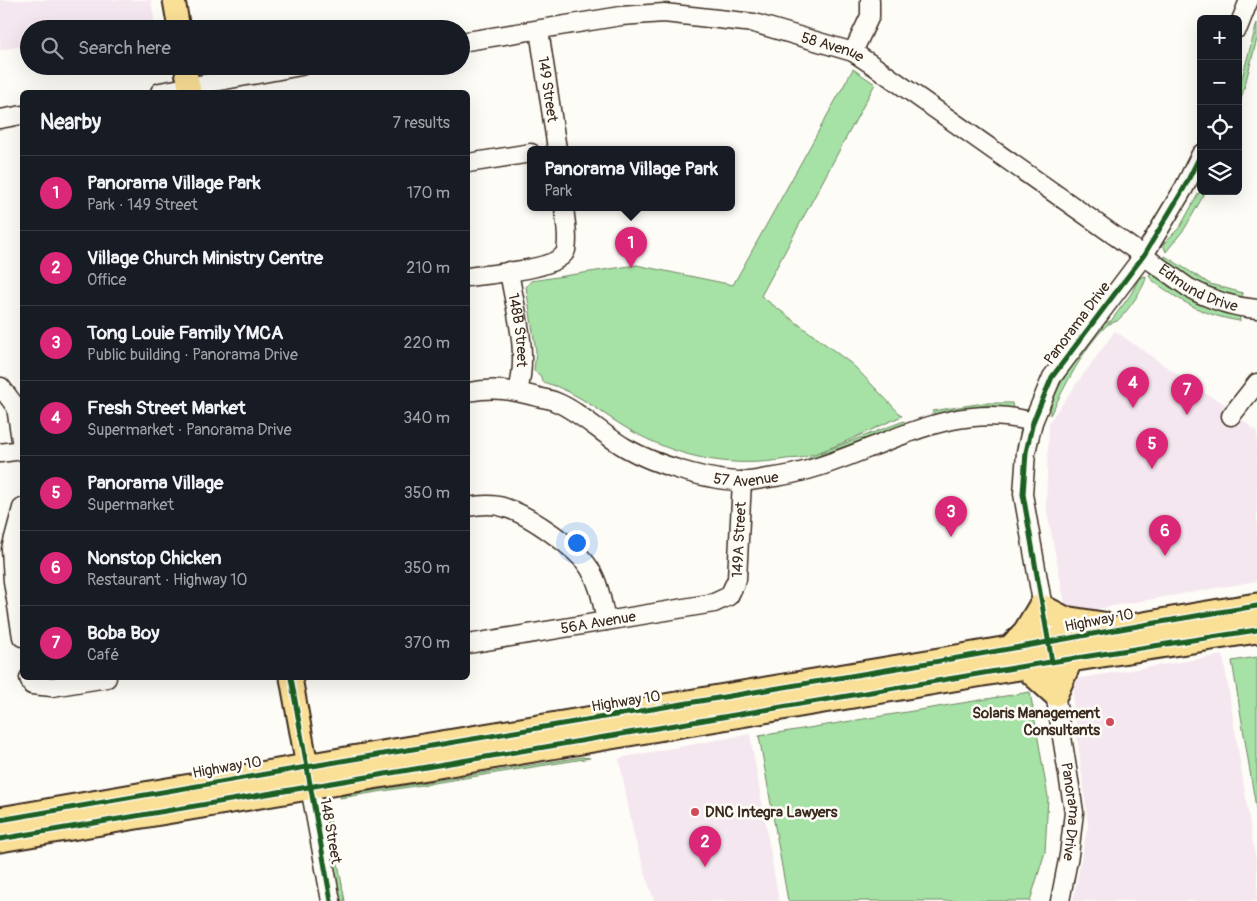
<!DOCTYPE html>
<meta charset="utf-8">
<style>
:root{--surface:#171b24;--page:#242831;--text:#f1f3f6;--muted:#9ea1a6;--line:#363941;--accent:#db2777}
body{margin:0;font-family:Pangolin,sans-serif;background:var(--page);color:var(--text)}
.controls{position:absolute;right:15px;top:15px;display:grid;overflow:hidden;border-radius:8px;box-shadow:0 5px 20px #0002}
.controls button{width:45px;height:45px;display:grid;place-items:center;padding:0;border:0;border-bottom:1px solid var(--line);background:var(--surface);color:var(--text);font:25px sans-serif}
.you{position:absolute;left:576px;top:542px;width:18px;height:18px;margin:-12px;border:4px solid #fff;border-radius:50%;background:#1a73e8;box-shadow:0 0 0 8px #1a73e833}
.badge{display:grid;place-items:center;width:32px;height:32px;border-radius:50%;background:var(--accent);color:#fff;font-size:16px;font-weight:700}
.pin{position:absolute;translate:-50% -41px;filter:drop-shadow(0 1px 2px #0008)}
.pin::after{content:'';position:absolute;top:26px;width:18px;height:15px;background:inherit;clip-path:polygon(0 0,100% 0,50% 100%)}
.popup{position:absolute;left:527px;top:146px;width:208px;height:65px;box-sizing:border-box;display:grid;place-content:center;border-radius:8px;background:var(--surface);filter:drop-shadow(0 1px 4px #0005);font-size:16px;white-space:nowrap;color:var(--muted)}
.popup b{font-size:19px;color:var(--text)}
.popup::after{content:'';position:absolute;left:50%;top:100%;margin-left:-10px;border:10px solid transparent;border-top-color:var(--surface)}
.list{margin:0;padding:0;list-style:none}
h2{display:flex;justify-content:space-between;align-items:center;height:65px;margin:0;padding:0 20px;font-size:21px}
h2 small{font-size:16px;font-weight:400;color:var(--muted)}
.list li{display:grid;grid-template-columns:32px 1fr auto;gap:15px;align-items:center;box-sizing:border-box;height:75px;padding:0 20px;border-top:1px solid var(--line)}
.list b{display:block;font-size:19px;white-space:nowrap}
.list p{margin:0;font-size:16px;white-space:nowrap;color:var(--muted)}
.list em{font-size:16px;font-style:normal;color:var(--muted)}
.icon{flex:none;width:28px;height:28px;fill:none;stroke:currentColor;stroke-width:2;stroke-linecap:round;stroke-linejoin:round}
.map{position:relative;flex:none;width:1257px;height:901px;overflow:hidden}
.search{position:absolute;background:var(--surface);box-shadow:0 5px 20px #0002;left:20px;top:20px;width:450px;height:55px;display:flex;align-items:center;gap:12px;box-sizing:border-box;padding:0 18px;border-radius:28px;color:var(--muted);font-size:19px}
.panel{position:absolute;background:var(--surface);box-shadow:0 5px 20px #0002;left:20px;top:90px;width:450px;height:590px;border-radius:8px}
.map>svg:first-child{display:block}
</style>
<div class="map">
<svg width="1257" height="901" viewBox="0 0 1257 901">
<rect width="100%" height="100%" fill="#fdfcf7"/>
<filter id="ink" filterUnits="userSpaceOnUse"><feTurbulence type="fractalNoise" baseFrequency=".02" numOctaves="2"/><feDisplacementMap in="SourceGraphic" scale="10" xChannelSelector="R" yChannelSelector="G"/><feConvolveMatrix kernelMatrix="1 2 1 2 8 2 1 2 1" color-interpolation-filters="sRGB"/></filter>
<g filter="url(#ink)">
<path fill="#f5e7ef" d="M0,0H151L155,25L130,29H29V45L0,50Z
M1115,331L1203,392L1223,403L1257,432V581L1067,614L1046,506L1049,422Z
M1223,655L1257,868V901H1073L1088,825L1073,701L1075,679Z
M750,734L779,901H654L634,836L619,758Z"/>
<path fill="#a6e1a6" stroke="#708662" d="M1257,23V39L1238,111V92Z
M853,69L875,84L761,296L853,365L902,416C870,430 838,447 804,457C798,459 792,458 786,459C734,468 685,459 639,435C605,418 581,392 543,382L540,375L534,371L536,351L526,287L531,281L636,265L733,285Z
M1201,189V191H1206L1185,228L1166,252L1163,244L1180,227Z
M1165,256L1210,284L1243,293L1240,301L1203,286L1163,262Z
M1153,271L1165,280L1168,286L1197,304L1226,314L1239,313L1240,321C1205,316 1179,301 1151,279L1149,275Z
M1146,276C1147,285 1124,316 1117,321C1113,323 1109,323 1106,326C1083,348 1065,387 1050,415C1048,392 1090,342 1104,323L1111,321L1131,294L1139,278Z
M984,403H1012L1013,410L988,405L934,414L932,411Z
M904,421L906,427H898L804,461L814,455Z
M1257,657V814L1232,661Z
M1030,692L1048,797L1045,852L1030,901H788L759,736Z
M582,757L590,758L340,798V796Z
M327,804L345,901H340L325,816Z"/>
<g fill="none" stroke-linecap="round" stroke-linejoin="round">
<defs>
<g id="minor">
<path d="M1238,28L1249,0"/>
<path id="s1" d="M539,30L557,149"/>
<path id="s2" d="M461,42L621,16L664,13L754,23L853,52L874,66L1189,288C1211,300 1231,307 1257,309"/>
<path d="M853,52L870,16V0"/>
<path d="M160,92L301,66"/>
<path d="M0,119L22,115"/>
<path d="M468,163L531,153"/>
<path id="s3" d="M509,271C515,310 529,351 518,391"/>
<path d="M468,277C487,274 561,270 566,250C569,236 565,220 564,207"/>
<path d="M1,387L16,407L22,447"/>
<path id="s4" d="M468,392C496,387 511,390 538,397C544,399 551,399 556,402C579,411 603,435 626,448C654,464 709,481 742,481C750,482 760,479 768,478C860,468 938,395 1033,422"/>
<path d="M1231,416L1257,383"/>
<path d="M0,453L22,450"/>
<path d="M468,507C479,505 495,504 506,508C529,515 578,549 590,569C600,585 602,603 606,621"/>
<path d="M22,508L11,549L13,581L22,637"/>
<path d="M1049,642L1023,494L1026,452L1033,422L1052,377L1144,255L1184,188L1201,154"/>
<path id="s5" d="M468,644L714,603L729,596L737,579L742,481"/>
<path d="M29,678L32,685L52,687L107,678"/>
<path id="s6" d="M1055,693L1074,812L1069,855L1060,901"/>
<path d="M310,787L331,901"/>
</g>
<path id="major" d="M174,0L179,29
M185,66L190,92
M291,678L310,782"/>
<path id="highway" d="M1011,648L1026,632L1041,607L1064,619L1103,625
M1025,666L1055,693L1070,659
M0,820C303,766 606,717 910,666C1026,647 1141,624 1257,606
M0,839L1025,666L1257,630"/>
</defs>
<use href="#minor" stroke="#3b2a1e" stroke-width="21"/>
<use href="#major" stroke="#3b2a1e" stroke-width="25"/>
<use href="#highway" stroke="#3b2a1e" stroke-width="29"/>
<use href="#minor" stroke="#fdfcf7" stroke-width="18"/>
<use href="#major" stroke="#fadf96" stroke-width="21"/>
<use href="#highway" stroke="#fadf96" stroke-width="25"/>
<defs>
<path id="cycleway" d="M1052,662L1023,494L1026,452L1033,422L1052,377L1144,255L1184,188L1201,154
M291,678L331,901
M0,820C303,766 606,717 910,666C1026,647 1141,624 1257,606
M0,839L1025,666L1257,630"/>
</defs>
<use href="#cycleway" stroke="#fdfcf7" stroke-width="8"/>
<use href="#cycleway" stroke="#1b5e20" stroke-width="5"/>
</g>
</g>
<g fill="#d1495b" stroke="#fdfcf7" stroke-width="2">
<circle cx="1110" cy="722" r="5"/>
<circle cx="695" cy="812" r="5"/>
</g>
<g text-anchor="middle" stroke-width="5" stroke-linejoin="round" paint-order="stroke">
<g font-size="15" fill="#3b2a1e" stroke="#fdfcf7">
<text dy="5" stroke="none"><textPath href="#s2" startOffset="378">58 Avenue</textPath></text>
<text dy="5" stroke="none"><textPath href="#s1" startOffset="60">149 Street</textPath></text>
<text dy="5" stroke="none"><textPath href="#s2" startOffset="818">Edmund Drive</textPath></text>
<text transform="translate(1077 323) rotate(-53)" y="5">Panorama Drive</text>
<text dy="5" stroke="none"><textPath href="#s3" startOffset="60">148B Street</textPath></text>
<text dy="5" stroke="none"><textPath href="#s4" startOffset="299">57 Avenue</textPath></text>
<text dy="5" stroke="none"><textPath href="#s5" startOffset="324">149A Street</textPath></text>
<text transform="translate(1099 620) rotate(-11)" y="5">Highway 10</text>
<text dy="5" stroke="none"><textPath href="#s5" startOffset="132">56A Avenue</textPath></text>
<text transform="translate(626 701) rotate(-9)" y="5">Highway 10</text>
<text transform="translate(227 767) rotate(-10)" y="5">Highway 10</text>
<text dy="5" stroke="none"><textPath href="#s6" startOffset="120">Panorama Drive</textPath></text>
<text transform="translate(331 831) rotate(80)" y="5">148 Street</text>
</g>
<g font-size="15" font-weight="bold" fill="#3b2a1e" stroke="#fdfcf7" text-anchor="end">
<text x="1100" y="718">Solaris Management<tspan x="1100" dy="17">Consultants</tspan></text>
<text x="705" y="817" text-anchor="start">DNC Integra Lawyers</text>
</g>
</g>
</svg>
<div class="controls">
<button>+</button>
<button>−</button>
<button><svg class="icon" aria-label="locate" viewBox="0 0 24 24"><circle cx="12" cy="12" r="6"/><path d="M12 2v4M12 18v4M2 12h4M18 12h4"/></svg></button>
<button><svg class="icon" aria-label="layers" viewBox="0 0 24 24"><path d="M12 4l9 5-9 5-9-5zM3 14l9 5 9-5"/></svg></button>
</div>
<div class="you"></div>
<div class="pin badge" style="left:631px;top:268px">1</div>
<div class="popup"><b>Panorama Village Park</b>Park</div>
<div class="pin badge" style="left:705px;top:867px">2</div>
<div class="pin badge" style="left:951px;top:537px">3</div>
<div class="pin badge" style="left:1133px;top:408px">4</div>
<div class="pin badge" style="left:1152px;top:469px">5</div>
<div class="pin badge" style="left:1165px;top:556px">6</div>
<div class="pin badge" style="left:1187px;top:415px">7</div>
<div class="search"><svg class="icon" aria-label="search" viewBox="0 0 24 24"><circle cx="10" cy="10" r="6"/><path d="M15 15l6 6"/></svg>Search here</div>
<section class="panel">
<h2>Nearby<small>7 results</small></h2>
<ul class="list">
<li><span class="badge">1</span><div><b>Panorama Village Park</b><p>Park · 149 Street</p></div><em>170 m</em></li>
<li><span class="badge">2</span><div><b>Village Church Ministry Centre</b><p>Office</p></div><em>210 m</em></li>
<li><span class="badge">3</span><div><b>Tong Louie Family YMCA</b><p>Public building · Panorama Drive</p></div><em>220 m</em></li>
<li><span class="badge">4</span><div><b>Fresh Street Market</b><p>Supermarket · Panorama Drive</p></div><em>340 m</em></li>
<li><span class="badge">5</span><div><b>Panorama Village</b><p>Supermarket</p></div><em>350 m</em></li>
<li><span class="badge">6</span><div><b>Nonstop Chicken</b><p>Restaurant · Highway 10</p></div><em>350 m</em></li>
<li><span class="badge">7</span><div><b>Boba Boy</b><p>Café</p></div><em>370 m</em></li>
</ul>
</section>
</div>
